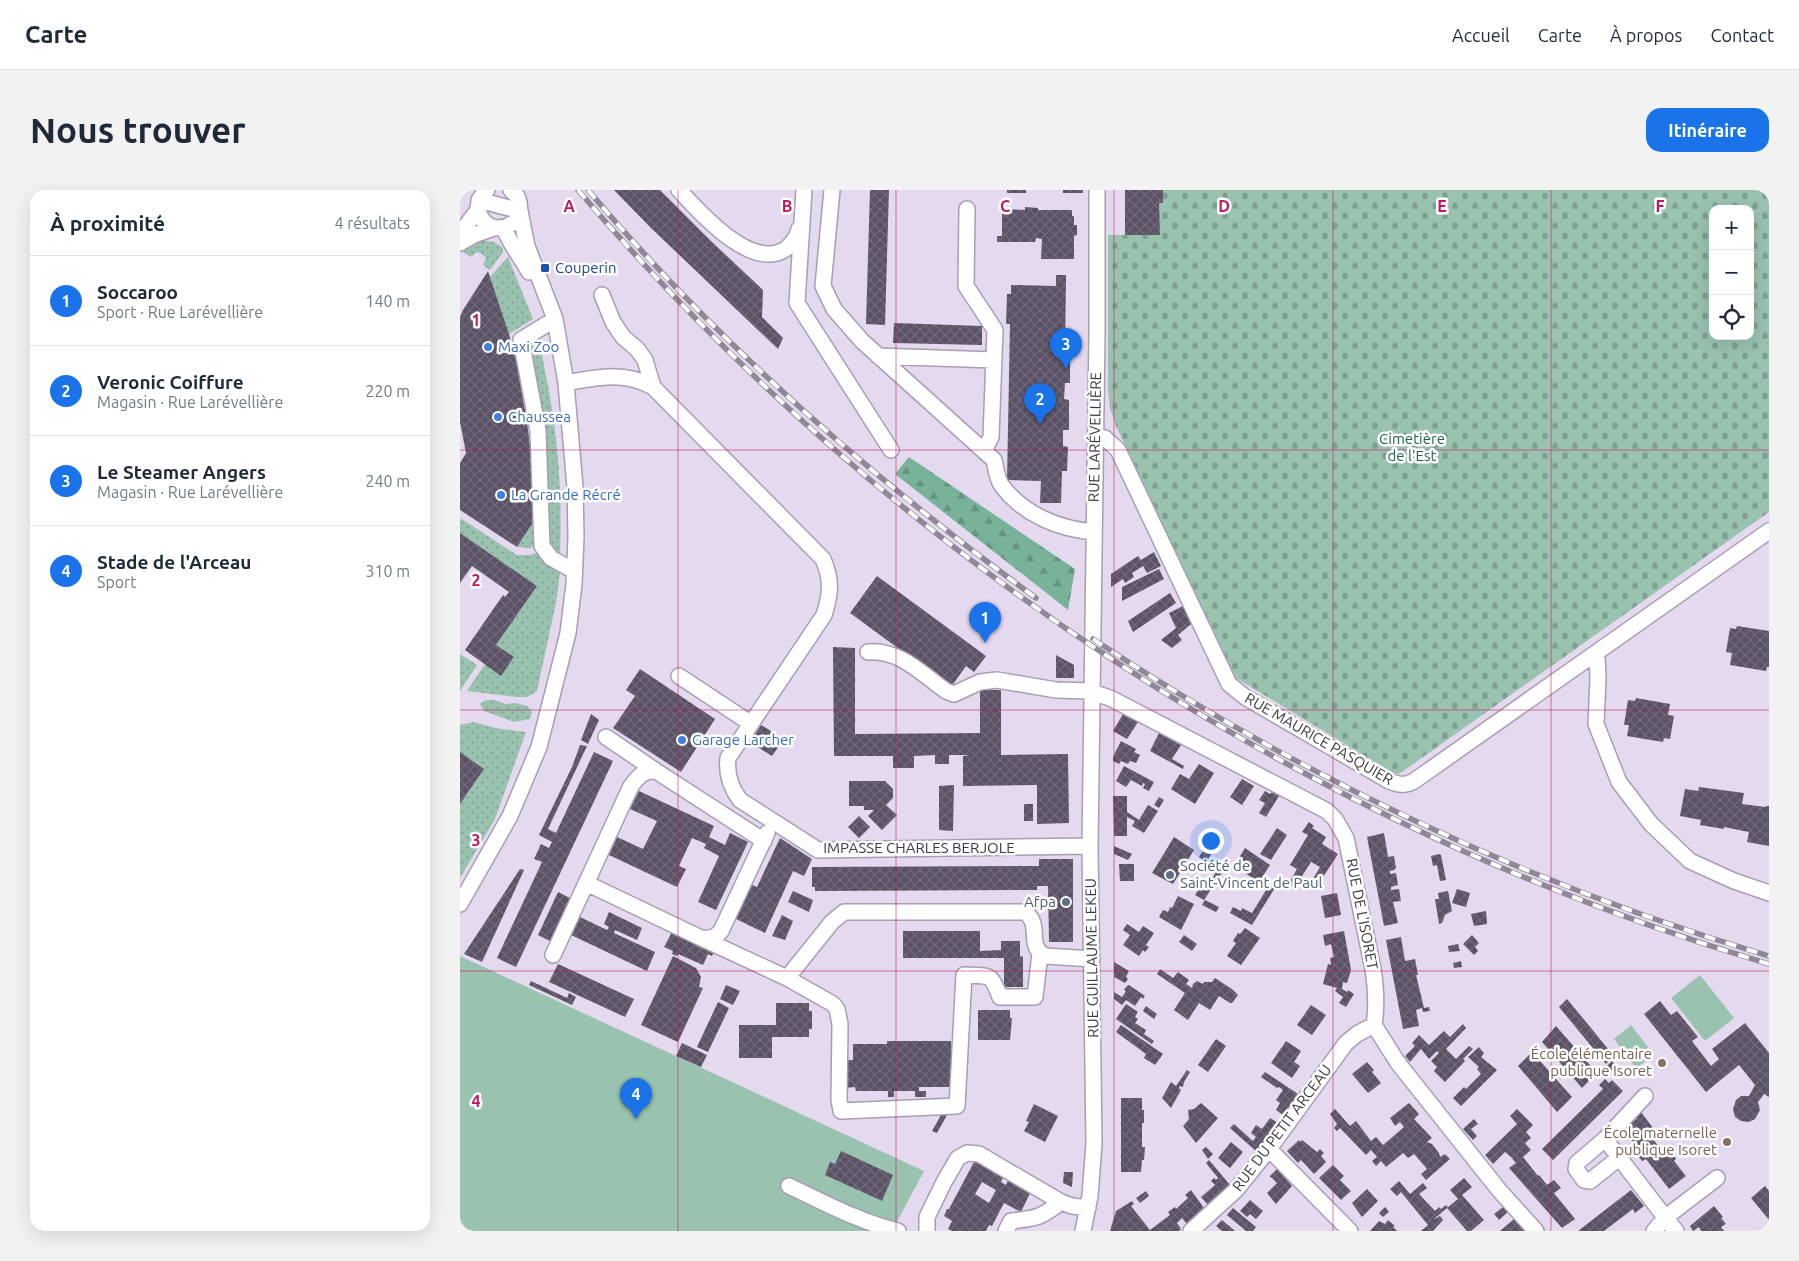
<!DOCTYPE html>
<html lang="fr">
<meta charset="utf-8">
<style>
:root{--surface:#fff;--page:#f2f2f3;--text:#1f2937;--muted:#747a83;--line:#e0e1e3;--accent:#1a73e8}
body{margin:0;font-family:Ubuntu,sans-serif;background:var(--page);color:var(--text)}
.controls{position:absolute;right:15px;top:15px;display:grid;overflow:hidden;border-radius:10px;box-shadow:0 5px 20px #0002}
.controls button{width:45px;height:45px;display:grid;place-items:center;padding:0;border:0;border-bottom:1px solid var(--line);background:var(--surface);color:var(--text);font:25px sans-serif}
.you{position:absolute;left:750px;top:650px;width:18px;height:18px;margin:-12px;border:4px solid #fff;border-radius:50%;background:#1a73e8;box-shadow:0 0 0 8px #1a73e833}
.badge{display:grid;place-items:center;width:32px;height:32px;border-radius:50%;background:var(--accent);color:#fff;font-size:16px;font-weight:700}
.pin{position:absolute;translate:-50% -41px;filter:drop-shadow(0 1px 2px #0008)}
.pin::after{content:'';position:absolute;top:26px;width:18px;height:15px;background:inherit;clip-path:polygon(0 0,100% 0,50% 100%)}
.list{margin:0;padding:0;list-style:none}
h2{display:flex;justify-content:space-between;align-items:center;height:65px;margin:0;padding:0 20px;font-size:21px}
h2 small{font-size:16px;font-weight:400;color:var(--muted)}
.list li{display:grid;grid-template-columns:32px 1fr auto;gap:15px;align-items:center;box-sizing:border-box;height:90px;padding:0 20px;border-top:1px solid var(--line)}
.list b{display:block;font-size:19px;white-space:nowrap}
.list p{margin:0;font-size:16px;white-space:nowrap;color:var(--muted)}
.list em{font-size:16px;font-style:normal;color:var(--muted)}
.icon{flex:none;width:28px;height:28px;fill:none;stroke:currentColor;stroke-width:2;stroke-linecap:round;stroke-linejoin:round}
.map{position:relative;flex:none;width:1309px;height:1041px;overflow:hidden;border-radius:15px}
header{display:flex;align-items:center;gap:30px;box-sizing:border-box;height:70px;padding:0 25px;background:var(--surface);border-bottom:1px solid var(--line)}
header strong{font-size:24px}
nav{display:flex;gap:28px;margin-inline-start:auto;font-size:18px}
.intro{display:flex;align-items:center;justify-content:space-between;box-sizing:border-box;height:120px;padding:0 30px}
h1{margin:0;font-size:35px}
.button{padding:12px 22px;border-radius:15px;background:var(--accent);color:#fff;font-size:18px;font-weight:700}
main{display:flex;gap:30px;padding:0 30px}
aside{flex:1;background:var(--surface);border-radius:15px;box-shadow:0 5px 20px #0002}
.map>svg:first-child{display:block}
</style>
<header>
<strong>Carte</strong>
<nav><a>Accueil</a><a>Carte</a><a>À propos</a><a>Contact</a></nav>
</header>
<div class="intro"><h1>Nous trouver</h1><a class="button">Itinéraire</a></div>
<main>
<aside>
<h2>À proximité<small>4 résultats</small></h2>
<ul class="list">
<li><span class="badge">1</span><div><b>Soccaroo</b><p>Sport · Rue Larévellière</p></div><em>140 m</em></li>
<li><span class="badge">2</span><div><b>Veronic Coiffure</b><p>Magasin · Rue Larévellière</p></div><em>220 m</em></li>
<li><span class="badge">3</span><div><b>Le Steamer Angers</b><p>Magasin · Rue Larévellière</p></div><em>240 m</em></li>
<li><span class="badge">4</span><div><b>Stade de l'Arceau</b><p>Sport</p></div><em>310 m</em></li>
</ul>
</aside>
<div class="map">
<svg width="1309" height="1041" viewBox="0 0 1309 1041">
<defs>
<pattern id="grass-dots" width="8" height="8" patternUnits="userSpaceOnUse" patternTransform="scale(1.25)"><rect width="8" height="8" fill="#99c2af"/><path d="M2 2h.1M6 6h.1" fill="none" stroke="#7e9f90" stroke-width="1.8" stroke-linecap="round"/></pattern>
<pattern id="forest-firs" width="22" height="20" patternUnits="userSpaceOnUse" patternTransform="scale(1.25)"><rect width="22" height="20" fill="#78b399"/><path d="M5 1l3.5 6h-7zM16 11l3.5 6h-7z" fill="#64937e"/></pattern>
<pattern id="cemetery-stones" width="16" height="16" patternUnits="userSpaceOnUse" patternTransform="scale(1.25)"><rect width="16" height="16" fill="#99c2af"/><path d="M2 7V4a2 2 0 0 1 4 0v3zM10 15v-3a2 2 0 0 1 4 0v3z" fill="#7e9f90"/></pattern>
<pattern id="building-cross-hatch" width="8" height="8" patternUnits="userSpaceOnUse" patternTransform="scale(1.25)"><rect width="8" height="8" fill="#5b5265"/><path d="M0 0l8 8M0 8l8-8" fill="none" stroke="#706978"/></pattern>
</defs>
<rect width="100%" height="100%" fill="#e4d9ef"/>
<path fill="url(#grass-dots)" d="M19,50L34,52L43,58V62L30,80L23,75L26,68L21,63L17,62L11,67L3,62L6,58Z
M48,67L73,129L49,144L30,87Z
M79,150C86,186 94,222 97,259C101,295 101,331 100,367L96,364L87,352L89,322L87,264L79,203L70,160L74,152Z
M73,319L75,321L76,355L70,358L57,357L72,334Z
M0,328L57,365H70L79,362L100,382L96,413L77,501L67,507H57L7,501L25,474L41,485L54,468L36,455L77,396L0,343Z
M0,464L17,475L0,501Z
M26,510H35L45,514L56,513L67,516L72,522L70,529L54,532L24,521L20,514Z
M14,532L35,538L66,542L35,629L0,688V614L24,579L0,562V535Z"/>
<path fill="url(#forest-firs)" d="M449,267L615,379L608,420L435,284Z"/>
<path fill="url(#cemetery-stones)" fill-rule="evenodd" d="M665,0H1309V322L939,584L933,583L776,488L656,236L650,218L648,201V45H665ZM1253,19H1290V146H1253Z"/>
<path fill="#99c2af" d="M0,766L464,981L432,1041H0Z
M1240,785L1274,828L1245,851L1211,808Z
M1171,835L1194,865L1176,878L1154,849Z"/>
<path fill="url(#building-cross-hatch)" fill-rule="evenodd" d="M154,0H200L251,51L303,100L302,127L323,148L318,159L191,38Z
M410,0H429L425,135L406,134Z
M547,0H566V3H547Z
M603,0H623V3H603Z
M665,0H703V13H699L700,45H665Z
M565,17L578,18V20H612V26H614V35H617V45L614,46V69H581L582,49L576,48L575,52H537V46H542V19L565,20Z
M28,81L49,144L57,175L67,232L72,272V334L57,357L0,320V273L6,263L0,232V127L3,120Z
M596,85H606L605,168H610V193H605L604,209L609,210V240H603V256L608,257L607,281H602L601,313H580L581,291L547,290L550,134H546L547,104H551V95L596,96Z
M434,133L522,136V155L433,153Z
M0,343L77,396L36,455L54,467L41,486L5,460L43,405L45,407L49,402L12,376L0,393Z
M694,362L701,376L687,383L683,376L672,383L674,387L665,393L663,389L651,397V384L678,366L681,370Z
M699,379L704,389L662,411V397Z
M417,386L526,466L514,482L506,476L491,497L390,423Z
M710,403L716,413L673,442L668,431Z
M723,416L731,434L718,445L722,450L712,458L701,450L716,438L709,423Z
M1277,436L1309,441V477H1307L1306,481L1270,475L1272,463L1266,462L1270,438L1276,439Z
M373,457L395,458V544L520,543V500H541V565L608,564L609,633L577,634V595L503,596V566L511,565H489V574H475V565L454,566V578H433V566H374Z
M596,465L614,475V488H596Z
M180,479L255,529L221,582L153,538L175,506L166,500Z
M1176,508L1210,514L1208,525L1214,526L1210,549L1204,548L1203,552L1167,546L1169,535H1164L1168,510L1175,511Z
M131,524L139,530L128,554L121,550Z
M663,524L678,532L667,549L653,541Z
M301,535L324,549L312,566L290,552Z
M699,543L721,555L712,569L724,576L723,579L690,561Z
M661,551L676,559L674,562L680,565L676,573L670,571L668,574L661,571L659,574L653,571V567Z
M120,555L127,556L88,639L96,643L134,562L153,571L56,777L37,768L82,672L74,669L81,654L89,658L92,652L79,645L112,577Z
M0,562L24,579L0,614Z
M739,574L754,583L735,614L711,599L720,584L729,589Z
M664,576L694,592L689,601L683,598L685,594L683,593L682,596L671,590L666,597L656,591Z
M782,589L794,596L782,615L770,607Z
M389,591H425L433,599V608L426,615L437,625L422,640L408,626L414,620H404V616H389Z
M494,595L493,641L479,640V596Z
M1239,597L1284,603L1282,614L1305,617L1306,616H1309V656L1287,652L1289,642L1264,637V639L1240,635L1241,630L1220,626L1225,599L1238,601Z
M179,601L254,636L249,647L265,655L270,643L288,652L256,720L238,712L259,666L244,658L246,654L232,648L219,676L226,679L217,697L149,665L157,647L183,659L197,631L170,619Z
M805,601L810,604L812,602L819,606L806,627L799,623L805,613L799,610Z
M653,606H667V622L679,630L688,615L698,621L684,643L672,636L675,631L667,627V646H654Z
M699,607L704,610L699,618L694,615Z
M564,614H573V631H564Z
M399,626L410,637L399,648L388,637Z
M849,632L854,636L852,638L866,647L862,654L878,664L854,701L848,697L860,677L851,672L835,697L829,693L837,679L830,675L848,645L842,642Z
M817,638L827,645L811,670L800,664Z
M747,639L762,648L746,672L739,667L746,656L740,652Z
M924,643L928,667L934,666L936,678L934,680L930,681V684L936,683L938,695L931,697V700L939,699L941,711L933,712L938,733L924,736L907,647Z
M714,647L734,660L713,694L692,683Z
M320,648L352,669L344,686L333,681L305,743L274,728L290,694L297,697Z
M654,656L672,664L668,670L654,664Z
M785,658L810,675L799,692L774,676Z
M979,664L981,665L986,690L980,691L977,675L973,676L971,666Z
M579,669H613V752H589L588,696H577V700L355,701V697H352V677L579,676Z
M659,674H674V691H660Z
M760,675L765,678L744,710L735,705L744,691L747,692L749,689L751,690Z
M60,679L64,680L22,772L4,764Z
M813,695L816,696L792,735L770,723L773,717L781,721L782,718L792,723L808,697L810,699Z
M997,699L1010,703L1006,717L992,713Z
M333,701L353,710L349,722L328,712Z
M988,701L992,721L985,725L982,733L979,734L975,709H979L978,703Z
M98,702L110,708L90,751L78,745Z
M877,703L881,725L865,728L861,706Z
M718,706L734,714L721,740L699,727L703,720L708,722L710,717L712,718Z
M745,710L759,717L756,722L742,715Z
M1026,721L1027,734L1014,736L1011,724Z
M149,722L182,738L177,750L155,740L154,743L195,762L187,781L111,745L120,727L147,740L149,737L144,734Z
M322,725L333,731L325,750L312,746Z
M667,734L679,742L683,736L694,743L686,755L689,757L685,762L683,760L679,766L663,755L670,745L663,740Z
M785,738L800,748L781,775L767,766L776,753L773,751L778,743L780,744Z
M443,741H520V761L541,760V751H560V767L563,766V797H544V768H443Z
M884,741L891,780L887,793L883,792L882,799L887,802L888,800L894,804L886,817L879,813L883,807L875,801L877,798L863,794L868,774L871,775L870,768L874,767L871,754L865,756L863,745Z
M212,742L250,760L254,762L252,766L248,764L243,775L218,764L217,766L212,764L213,761L204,757Z
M724,745L737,754L732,761L719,752Z
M1012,745L1019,753L1015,757L1018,761L1014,765L1003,754Z
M941,747L945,771L955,769L958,785H956L964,818L969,817L970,821L963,822L962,818L956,820L959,836L943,839L926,750Z
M998,754L1000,761L989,762L988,756Z
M213,766L236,778L241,787L239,797L243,798L218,852L181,835Z
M1001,771L1002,777L994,778L993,773Z
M654,772L669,781L666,787L668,789L665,793L654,787Z
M98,774L174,809L165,827L89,792Z
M700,779L713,788L718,782L729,790L726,794L732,798L733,794L737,791L743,794L744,792H752L755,788L772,799L778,805L772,813H770L759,806L750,820L739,813L728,830L714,820L725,803L697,784Z
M71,791L107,808L109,803L116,807L112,815L69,795Z
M266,795L280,801L273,815L260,809Z
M669,795L685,806L683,809L681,807L675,816L666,810L662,815L654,809V802L662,807L666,801L664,800L667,796Z
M1107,809L1154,866L1146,874L1099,817Z
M1200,811L1211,825L1217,821L1238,847L1232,851L1251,876L1259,869L1252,859L1285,833L1309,863V907L1304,904L1298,912L1300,920L1295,929L1289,932L1281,931L1275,927L1273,919L1276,910L1281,906H1289L1295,895L1279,875L1246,902L1184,824Z
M258,812L269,818L248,862L237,857Z
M316,813H349V821H352V839H349V847H312V868H279V835H316Z
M666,814L678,822L675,827L678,829L675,833L686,840L684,844L694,851L692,854L656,829Z
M851,815L866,825L852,845L837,835Z
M686,816L697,824L694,829L683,821Z
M518,820H550V828H552L550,850H518Z
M1003,834L1006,838L986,859L996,869L1009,856L1013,859L1003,869L1005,871L985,892L974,881L977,877L971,871L979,863L977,861L969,869L961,859L950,872L945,866L955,856L952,853L959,845L969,855L984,841L990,847Z
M661,835L703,864L695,875L684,868L686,864L656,842Z
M1096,836L1137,883L1122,898L1082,852Z
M756,849L766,856L748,882L738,875Z
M427,851H491V897H459V901H466V907H455V901H434V907H428V901H396L395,897L385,898V870H393V854H427Z
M826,851L841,861L834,872L840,876L832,888L811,873Z
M222,853L247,865L241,877L216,866Z
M1019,857L1024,863L1021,867L1037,880L1001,916L993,908L1004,897L1006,899L1021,884L1017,879L1019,877L1008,867Z
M1072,862L1112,907L1097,922L1058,876Z
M1152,871L1157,877L1152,881L1147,876Z
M907,872L914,880L912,882L921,893L908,903L892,884Z
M727,880L730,882L724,892L723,897L720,896L719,898L721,900L711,918L702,908L711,892L716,896Z
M805,882L838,904L823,925L816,920L820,913L816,910L823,900L819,897L817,898L801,887Z
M1145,889L1149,893L1152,890L1163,901L1093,970L1082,959L1143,899L1139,895Z
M661,908H682V920H684V933H682V957H685L684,970H682L681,982H661Z
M741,913L758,928L736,953L723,936L729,929L728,920L734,919Z
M949,913L959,924L954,929L972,948L967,952L972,954L979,963L980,967L985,964L990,969L966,990L961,984L967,979L954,964L948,968L943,963L926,977L921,971L916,976L912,971L917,967L911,960L906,965L880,938L877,941L874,938L877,934L870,924L875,919L890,936L896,931L911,951L916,947L923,955L944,937L940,932L935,936L930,928Z
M574,914L598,926L585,952L564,941L569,932L566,931Z
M1057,919L1073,935L1066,942L1071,948L1065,953L1071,960L1063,967L1078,986L1079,985L1087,995L1094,990L1101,998L1094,1003L1115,1029L1102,1038L1049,978L1056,973L1051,967L1045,962L1033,974L1025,965L1057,934L1050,926Z
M1181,922L1193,938L1188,943L1200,958L1205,954L1216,969L1214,971L1226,986L1209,999L1186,969L1182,971L1176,963L1178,959L1165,942L1169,939L1167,935L1177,929L1176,927Z
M482,923L487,925L477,943L472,941Z
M810,928L818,933L797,962L770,938L774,934L793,951L796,947L791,943L796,935L802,939Z
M1014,929L1018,934L1011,939L1017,946L1013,950L1003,939Z
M839,950L840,952L842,950L857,962L860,959L864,963L861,966L866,972L854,984L841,970L838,973L827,961Z
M771,952L783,962L770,978L758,968Z
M746,957L753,964L748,969L742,960Z
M381,961L433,985L422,1011L365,985L370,972L375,974Z
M515,970L543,988L541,992L546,995L550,986L572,999L561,1022L544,1013L532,1036L529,1035L526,1041H492L488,1039L492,1031L484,1026L487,1019H489ZM522,992L536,1000L529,1013L515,1004Z
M749,970L770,995L748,1015L741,1007L755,995L751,991L754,988L756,990L758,988L746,973Z
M873,975L884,986L880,990L891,1001L881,1010L859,988Z
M817,979L832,996L816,1014L807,1003L817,993L811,987L810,988V986Z
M604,982H613L612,997L603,993Z
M1004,988L1012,997L1002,1005L1024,1030L1011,1041H1007L987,1018L998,1009L990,1000Z
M939,991L950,1004L963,993L967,998L959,1004L975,1021L979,1017L981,1019L986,1015L988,1017L973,1030L980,1026L983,1030L973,1041H961L968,1035L941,1002L937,1006L930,999Z
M1305,996L1309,1001V1030L1291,1008Z
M907,999L918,1011L902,1027L892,1013Z
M731,1000L744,1018L727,1034L722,1028L717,1033L721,1039L719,1041H650L656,1021L672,1011L674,1014L671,1016L690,1040L710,1025L708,1022L715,1017L716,1019L728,1008L725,1005Z
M1171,1000L1184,1016L1175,1023L1173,1019L1144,1041H1118Z
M686,1001L689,1006L680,1013L676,1008Z
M790,1010L803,1021L796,1029L790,1024L787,1027L780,1021Z
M1254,1016L1263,1027L1261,1028L1266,1034L1261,1037L1264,1041H1241L1239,1037L1233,1041L1230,1036Z
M925,1017L929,1022L923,1027L919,1023Z
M1043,1017L1048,1022L1039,1030L1034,1024Z
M773,1018L796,1037L793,1041H786L767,1025Z
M1054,1029L1064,1041H1040Z
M762,1030L775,1041H762L756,1036Z
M928,1030L935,1036L933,1037L937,1041H910L919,1031L925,1034Z"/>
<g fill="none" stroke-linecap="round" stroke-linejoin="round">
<defs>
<path id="minor" d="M27,0C5,19 29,50 53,33
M219,0C240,23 293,83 327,58C332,53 338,46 339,39
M344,0L337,113L431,260
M372,0L363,96L374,119L402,151L534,270C536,278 537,290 542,296C564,325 599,339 634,342
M19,10L60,21
M507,19L506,96L535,140L531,247L524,261
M44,38C50,54 61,67 69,82
M0,46L8,33L18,20
M0,53L14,45L34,38
M142,105L153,132L163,147L177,159L185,170L193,197
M87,134L61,150L78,241L82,356L91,368L114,381
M418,166L534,170
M106,193C137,187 165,181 193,197L363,369C372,390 371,403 364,425L268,568C266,584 271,598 280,610L358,660L630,656
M635,246L645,248L658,260L769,494L785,507L929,591C939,595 945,596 954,591L1309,341
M408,462C439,459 462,484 486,501L494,504L520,492L537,490L596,500L631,501
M1137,464L1138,489L1136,534L1159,592L1191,634L1230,671L1274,691L1309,703
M219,486L290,533
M631,502L650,508L867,621L875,629L886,648L913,779C916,798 917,816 914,835L938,873L1039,1000L1076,1041
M146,547L196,581
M126,693L241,748C250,749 255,748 261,741L307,643
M0,714L50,626L79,557L108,443L114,394L116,347L115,297L106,193L95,129L67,56L60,21L59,12L57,6L51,0
M241,748L327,788L373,814L377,819L380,834L379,910L381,921L497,916L504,785C530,787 530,781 540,807H575L580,763
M93,765L171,596C179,586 183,580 196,581L304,651
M327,788L372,732L384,722H565C583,735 565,757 586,766L632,769
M1145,949L1185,906
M809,959L890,1041
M1159,968L1130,991L1124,990L1116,979L1117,973L1145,949C1169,980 1192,1011 1216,1041
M329,996C365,1013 400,1032 438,1041
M467,1041V1027L484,992L498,968L507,963L519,964L601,1012L612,1016L628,1018
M546,1041L551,1031C578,1028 580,1028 601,1012
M623,1041L630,1006L634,953L630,656L637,142V0
M731,1041L776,1000L809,959L886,853L897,844L914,835
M1194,1041L1206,1027L1257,988"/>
</defs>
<use href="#minor" stroke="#a89db2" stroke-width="18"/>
<use href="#minor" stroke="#fff" stroke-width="15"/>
<defs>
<path id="rail" d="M118,0C429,365 849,638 1309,774
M128,0C259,155 413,289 576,408
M633,449C841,587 1070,695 1309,766"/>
</defs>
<use href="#rail" stroke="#908897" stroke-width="5.5"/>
<use href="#rail" stroke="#fff" stroke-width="4" stroke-dasharray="11" stroke-linecap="butt"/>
</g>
<path fill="none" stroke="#c2185b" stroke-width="1" stroke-opacity="0.55" d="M218,0V1041M436,0V1041M654,0V1041M873,0V1041M1091,0V1041M0,260H1309M0,520H1309M0,781H1309"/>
<rect fill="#1a4fb4" stroke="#fff" stroke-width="2" x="80" y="73" width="10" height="10" rx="2.5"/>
<g fill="#3f7fe0" stroke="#fff" stroke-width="2">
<circle cx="28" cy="157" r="5"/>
<circle cx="38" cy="227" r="5"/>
<circle cx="41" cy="305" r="5"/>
<circle cx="222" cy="550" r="5"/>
</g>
<g fill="#5c6f8a" stroke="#fff" stroke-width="2">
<circle cx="710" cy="685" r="5"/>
<circle cx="606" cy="712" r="5"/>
</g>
<g fill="#8d6e63" stroke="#fff" stroke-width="2">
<circle cx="1202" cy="873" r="5"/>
<circle cx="1267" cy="952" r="5"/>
</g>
<g text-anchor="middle" stroke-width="5" stroke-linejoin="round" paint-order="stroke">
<g font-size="15" fill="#164399" stroke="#fff" text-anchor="start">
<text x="95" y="83">Couperin</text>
</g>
<g font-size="15" fill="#366cbe" stroke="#fff" text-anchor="start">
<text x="38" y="162">Maxi Zoo</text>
<text x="48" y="232">Chaussea</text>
<text x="51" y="310">La Grande Récré</text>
<text x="232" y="555">Garage Larcher</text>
</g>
<g font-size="15" fill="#3e3942" stroke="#fff">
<text transform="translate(635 247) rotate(-89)" y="5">RUE LARÉVELLIÈRE</text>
<text transform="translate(859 549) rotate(30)" y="5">RUE MAURICE PASQUIER</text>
<text x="459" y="663">IMPASSE CHARLES BERJOLE</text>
<text transform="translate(902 724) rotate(79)" y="5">RUE DE L'ISORET</text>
<text transform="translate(632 768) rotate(-91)" y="5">RUE GUILLAUME LEKEU</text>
<text transform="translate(822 938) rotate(-53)" y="5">RUE DU PETIT ARCEAU</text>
</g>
<g font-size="15" fill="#1e654b" stroke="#fff">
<text x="952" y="254">Cimetière<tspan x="952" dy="17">de l'Est</tspan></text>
</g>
<g font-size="15" fill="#4e5e75" stroke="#fff" text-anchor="start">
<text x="720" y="681">Société de<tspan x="720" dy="17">Saint-Vincent de Paul</tspan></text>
<text x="596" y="717" text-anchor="end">Afpa</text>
</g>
<g font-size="15" fill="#785e54" stroke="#fff" text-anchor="end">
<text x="1192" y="869">École élémentaire<tspan x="1192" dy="17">publique Isoret</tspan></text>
<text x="1257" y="948">École maternelle<tspan x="1257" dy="17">publique Isoret</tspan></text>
</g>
</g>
<g font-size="16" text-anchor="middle" font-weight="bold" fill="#c2185b" stroke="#fff" stroke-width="5" stroke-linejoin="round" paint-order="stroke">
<text x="109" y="22">A</text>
<text x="327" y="22">B</text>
<text x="545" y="22">C</text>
<text x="764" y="22">D</text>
<text x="982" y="22">E</text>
<text x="1200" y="22">F</text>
<text x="16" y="136">1</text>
<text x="16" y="396">2</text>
<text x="16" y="656">3</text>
<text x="16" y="917">4</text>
</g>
</svg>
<div class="controls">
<button>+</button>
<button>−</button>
<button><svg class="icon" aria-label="locate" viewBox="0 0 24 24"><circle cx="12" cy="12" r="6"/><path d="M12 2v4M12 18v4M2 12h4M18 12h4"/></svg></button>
</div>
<div class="you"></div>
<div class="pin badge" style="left:525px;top:453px">1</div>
<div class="pin badge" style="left:580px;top:234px">2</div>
<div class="pin badge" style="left:606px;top:179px">3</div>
<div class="pin badge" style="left:176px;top:929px">4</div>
</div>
</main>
